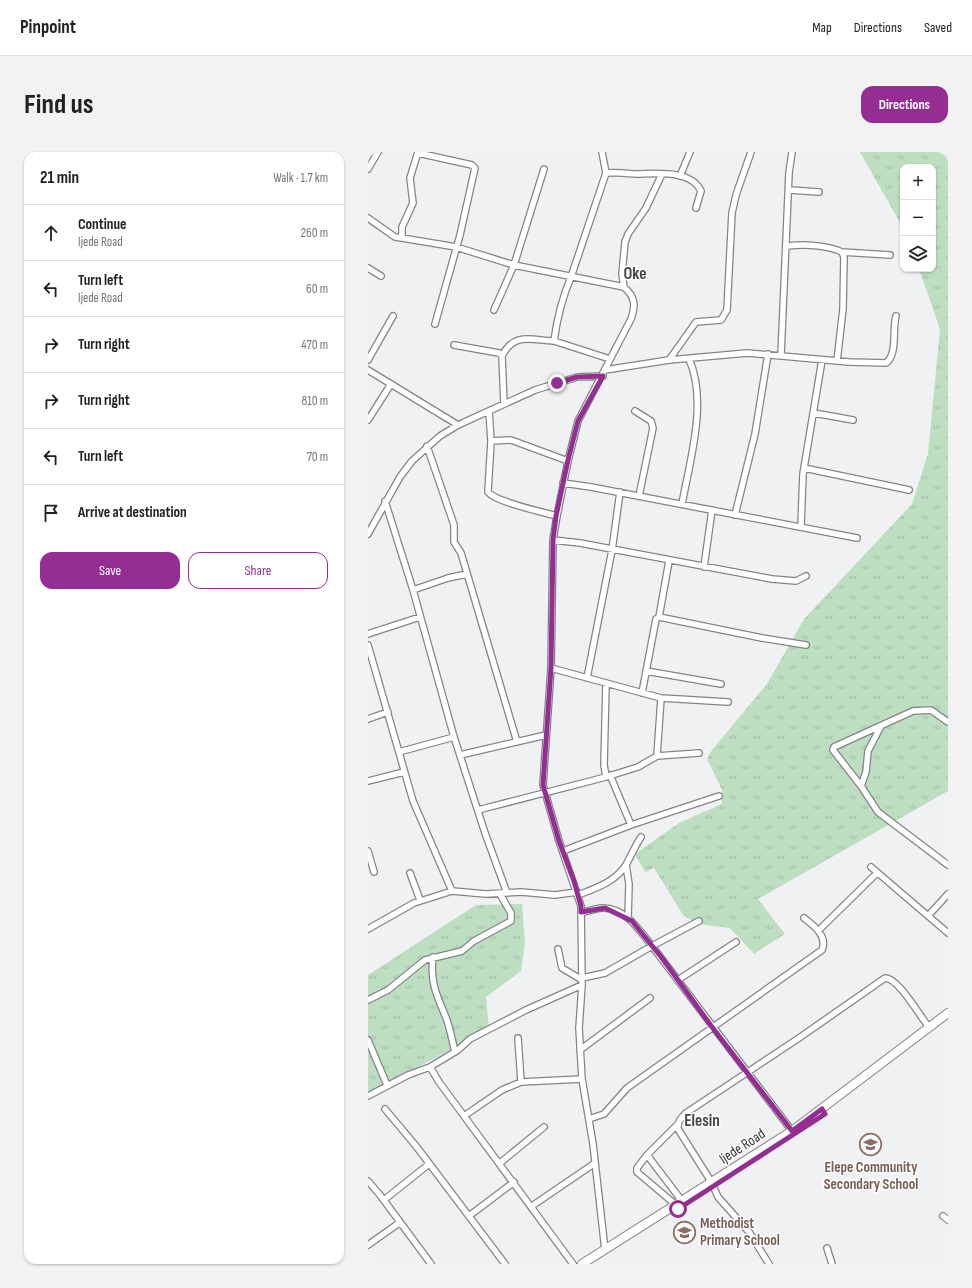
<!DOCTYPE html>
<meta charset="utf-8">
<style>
:root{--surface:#fff;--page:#f2f2f2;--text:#202124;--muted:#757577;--line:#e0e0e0;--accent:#942e93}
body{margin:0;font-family:"Sofia Sans Condensed",sans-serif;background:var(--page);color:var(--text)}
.controls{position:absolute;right:12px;top:12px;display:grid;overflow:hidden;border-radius:8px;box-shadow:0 1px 3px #0004}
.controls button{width:36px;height:36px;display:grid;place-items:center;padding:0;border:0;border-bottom:1px solid var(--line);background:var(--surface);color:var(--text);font:20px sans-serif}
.stop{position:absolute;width:12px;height:12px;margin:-9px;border:3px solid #942e93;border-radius:50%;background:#fff}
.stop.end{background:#942e93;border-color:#fff;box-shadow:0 1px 4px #0008}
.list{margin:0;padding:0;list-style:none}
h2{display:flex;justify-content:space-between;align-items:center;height:52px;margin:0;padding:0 16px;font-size:17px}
h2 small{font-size:13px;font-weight:400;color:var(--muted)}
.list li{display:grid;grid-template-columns:26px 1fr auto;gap:12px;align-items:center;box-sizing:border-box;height:56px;padding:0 16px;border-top:1px solid var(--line)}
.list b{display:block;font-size:15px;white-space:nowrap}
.list p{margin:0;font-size:13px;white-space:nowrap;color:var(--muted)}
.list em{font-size:13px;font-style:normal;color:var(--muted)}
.actions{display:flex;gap:8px;padding:12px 16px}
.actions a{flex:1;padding:9px 0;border:1px solid var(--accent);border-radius:12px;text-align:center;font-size:14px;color:var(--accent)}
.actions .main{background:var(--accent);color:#fff}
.icon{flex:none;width:22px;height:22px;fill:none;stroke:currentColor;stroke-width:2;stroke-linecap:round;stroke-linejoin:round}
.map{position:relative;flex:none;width:580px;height:1112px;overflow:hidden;border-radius:12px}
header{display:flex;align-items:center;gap:24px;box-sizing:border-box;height:56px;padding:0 20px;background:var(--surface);border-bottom:1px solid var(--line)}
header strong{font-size:19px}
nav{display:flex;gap:22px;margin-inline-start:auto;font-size:14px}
.intro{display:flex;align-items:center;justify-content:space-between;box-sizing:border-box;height:96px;padding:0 24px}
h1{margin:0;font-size:28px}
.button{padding:10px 18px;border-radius:12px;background:var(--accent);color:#fff;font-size:14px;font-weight:700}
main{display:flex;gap:24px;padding:0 24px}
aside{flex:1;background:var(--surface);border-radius:12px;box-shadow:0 1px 3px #0004}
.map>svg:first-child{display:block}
</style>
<header>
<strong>Pinpoint</strong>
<nav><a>Map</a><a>Directions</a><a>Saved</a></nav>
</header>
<div class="intro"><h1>Find us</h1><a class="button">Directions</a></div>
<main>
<aside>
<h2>21 min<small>Walk · 1.7 km</small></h2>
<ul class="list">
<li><svg class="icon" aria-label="ahead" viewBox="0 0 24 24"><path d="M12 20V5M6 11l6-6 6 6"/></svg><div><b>Continue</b><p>Ijede Road</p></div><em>260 m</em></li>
<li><svg class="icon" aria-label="left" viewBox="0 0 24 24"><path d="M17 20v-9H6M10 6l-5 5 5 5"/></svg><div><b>Turn left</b><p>Ijede Road</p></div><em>60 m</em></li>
<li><svg class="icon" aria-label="right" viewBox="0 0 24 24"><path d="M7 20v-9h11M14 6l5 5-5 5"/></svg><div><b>Turn right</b></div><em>470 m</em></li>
<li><svg class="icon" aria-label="right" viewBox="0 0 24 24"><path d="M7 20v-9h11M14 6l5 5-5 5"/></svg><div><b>Turn right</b></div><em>810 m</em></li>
<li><svg class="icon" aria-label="left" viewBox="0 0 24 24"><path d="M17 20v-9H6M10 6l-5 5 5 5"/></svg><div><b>Turn left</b></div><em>70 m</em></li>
<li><svg class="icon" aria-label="arrive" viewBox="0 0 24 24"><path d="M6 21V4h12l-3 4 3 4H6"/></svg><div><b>Arrive at destination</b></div></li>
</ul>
<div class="actions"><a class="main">Save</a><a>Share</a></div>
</aside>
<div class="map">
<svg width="580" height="1112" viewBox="0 0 580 1112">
<defs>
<pattern id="grass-tufts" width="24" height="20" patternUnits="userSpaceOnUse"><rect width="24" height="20" fill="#bedec1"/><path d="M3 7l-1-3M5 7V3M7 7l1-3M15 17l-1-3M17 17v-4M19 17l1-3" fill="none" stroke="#a4bfa6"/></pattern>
</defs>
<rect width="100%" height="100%" fill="#eff1f3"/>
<path fill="url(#grass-tufts)" d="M492,0H580V639L390,747L417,782L386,802L362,776L330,772L315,763L286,716L277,720L267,702L311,671L354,652V638L339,607L344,598L399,532L436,467L544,352L560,302L572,177L551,117H565V15H535V76Z
M154,752L157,790L153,819L118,845L121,877L0,942V823L108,753Z"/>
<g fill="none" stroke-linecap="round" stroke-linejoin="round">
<defs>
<path id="minor" d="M50,0L42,26L45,51L34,75V86L88,95L146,113L256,135C267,145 268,153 263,167L210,269L200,309L189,364L185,388L183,516L175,633L191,689L213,754L214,833L211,876L214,927L225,992L237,1098
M234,0L238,21L203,125C194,146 189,167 186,189L242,207
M50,1L104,13L107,16L92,83L67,172
M0,17L10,0
M238,21C248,20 257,21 267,22C287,22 323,17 333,39L328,56
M312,24L322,0
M422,38L451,40
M0,66L27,85L34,86
M419,94C436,92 459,93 474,100L476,105L475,157L469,209
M474,100L522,103
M0,116L13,124
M256,135L254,122L257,90L260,82L278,56L294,22
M126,158L146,113L176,17
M86,193L131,201L134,204L136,252
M413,203L421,21L424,0
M134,204C146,180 162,188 186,189
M0,208L25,164
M301,208L328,170L353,168L359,158L364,61L368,43L383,0
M0,218L90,273
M237,218L301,208L379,201L481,210L518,211C530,202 524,177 528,164
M121,259L123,289L120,340C128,350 174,360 189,364
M267,259L283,269L285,276L271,344
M446,261L485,268
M0,268L23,232
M123,289L143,288L200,309
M59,294L86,373V390L93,401L149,590
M436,316L541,338
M195,331L223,335L489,386
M17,349L45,438L86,585L117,681L139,741
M314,352C322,308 340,249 321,207
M367,363L387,282L400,202
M433,374L435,322L454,208
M0,382L32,325L44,309L72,284L90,273L167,238L209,225L235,224
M185,388L212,391L404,427L428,429L438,424
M336,415L344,358
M45,438L80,426L99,422
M291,465L301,409
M0,482L52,465
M0,493L45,649L84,739
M183,516L293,546L360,550
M278,519L353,532
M219,526L244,398L252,340
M274,541L288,467L291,465L394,486L438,493
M0,567L20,560
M580,570L563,558L545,559L466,595L465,598L493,634L510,660L580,713
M31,600L86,585
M92,603L178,583
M289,604L293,546
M242,623L263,673
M238,625L236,613L238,532
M0,629L36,620
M493,634L498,620L500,599L513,574
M110,658L238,625L270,615L289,604L331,601
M0,699L6,720
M195,699L263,673L351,644
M258,713L261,732L260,766
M503,715L580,781
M42,721L52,748
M210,743C228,736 247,730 258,713C263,704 267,694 273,685
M213,761C220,759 228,756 235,756C258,756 272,779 284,794L331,769
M560,764L580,742
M0,777L46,751L84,739L118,742L153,740L187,743L209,740
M451,778L509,721
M190,797L194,816L214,828
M65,805C62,829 68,842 77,863C82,875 84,888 87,900
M214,826L237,821L284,794L424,979
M310,828L368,790
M0,848L20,838L57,808L94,799L106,789L143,769V761L132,742
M150,886L153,930
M0,888L19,933
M212,898L282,846
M62,915L71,930L205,1112
M0,944L40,923L62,915L90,898L102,887L158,858L214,833
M17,957L48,994L137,1112
M96,964L134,938L153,930L214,927
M221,967L236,962L259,936L454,798C460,784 445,773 436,766
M310,972L279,1003L314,1049
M279,1003L269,1016V1020L308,1053
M132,1011L176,975
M0,1029L12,1043L63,1112
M344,1031L310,977C309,970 313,966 318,961L431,886L517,826C531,826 552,865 561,875
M346,1036L350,1045L381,1080L401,1112
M16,1048L61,1012
M164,1054L227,1011
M101,1064L146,1030
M575,1064L580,1068
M0,1093L31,1071
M459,1096L464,1112"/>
<path id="secondary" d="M214,1112L424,979L580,861"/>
</defs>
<use href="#minor" stroke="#828486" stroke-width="8"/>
<use href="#secondary" stroke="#828486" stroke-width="10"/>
<use href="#minor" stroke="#fff" stroke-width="5.5"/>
<use href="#secondary" stroke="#fff" stroke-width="8"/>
</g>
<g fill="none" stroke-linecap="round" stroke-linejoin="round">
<path stroke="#942e93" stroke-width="5" d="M189,231L209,225L235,224L210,269L200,308L188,364L185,388L183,516L175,633L191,689L206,729L213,754V760L237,756L264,769L294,806L344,875L424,979L454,957L457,962L310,1057"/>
</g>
<defs>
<symbol id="school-ring" viewBox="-11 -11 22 22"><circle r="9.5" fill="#fefeff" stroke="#8d6e63" stroke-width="1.5"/><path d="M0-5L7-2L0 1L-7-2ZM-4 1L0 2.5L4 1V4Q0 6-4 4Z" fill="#8d6e63"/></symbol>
</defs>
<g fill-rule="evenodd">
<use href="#school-ring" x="490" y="980" width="25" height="25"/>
<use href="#school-ring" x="304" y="1068" width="25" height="25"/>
</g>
<g text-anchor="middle" stroke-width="3" stroke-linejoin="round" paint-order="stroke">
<g font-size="15" fill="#363637" stroke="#fefeff">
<text transform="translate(374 994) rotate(-33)" y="5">Ijede Road</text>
</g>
<g font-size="15" font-weight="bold" fill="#785e54" stroke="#fefeff">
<text x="503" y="1020">Elepe Community<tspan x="503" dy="17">Secondary School</tspan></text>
<text x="332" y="1076" text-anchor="start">Methodist<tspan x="332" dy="17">Primary School</tspan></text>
</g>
<g font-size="17" font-weight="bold" fill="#444648" stroke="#fefeff">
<text x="267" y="127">Oke</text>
<text x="334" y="974">Elesin</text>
</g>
</g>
</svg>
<div class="controls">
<button>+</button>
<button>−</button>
<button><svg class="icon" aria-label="layers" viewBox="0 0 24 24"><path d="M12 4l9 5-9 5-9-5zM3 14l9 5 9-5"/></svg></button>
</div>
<div class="stop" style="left:310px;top:1057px"></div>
<div class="stop end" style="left:189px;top:231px"></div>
</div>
</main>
